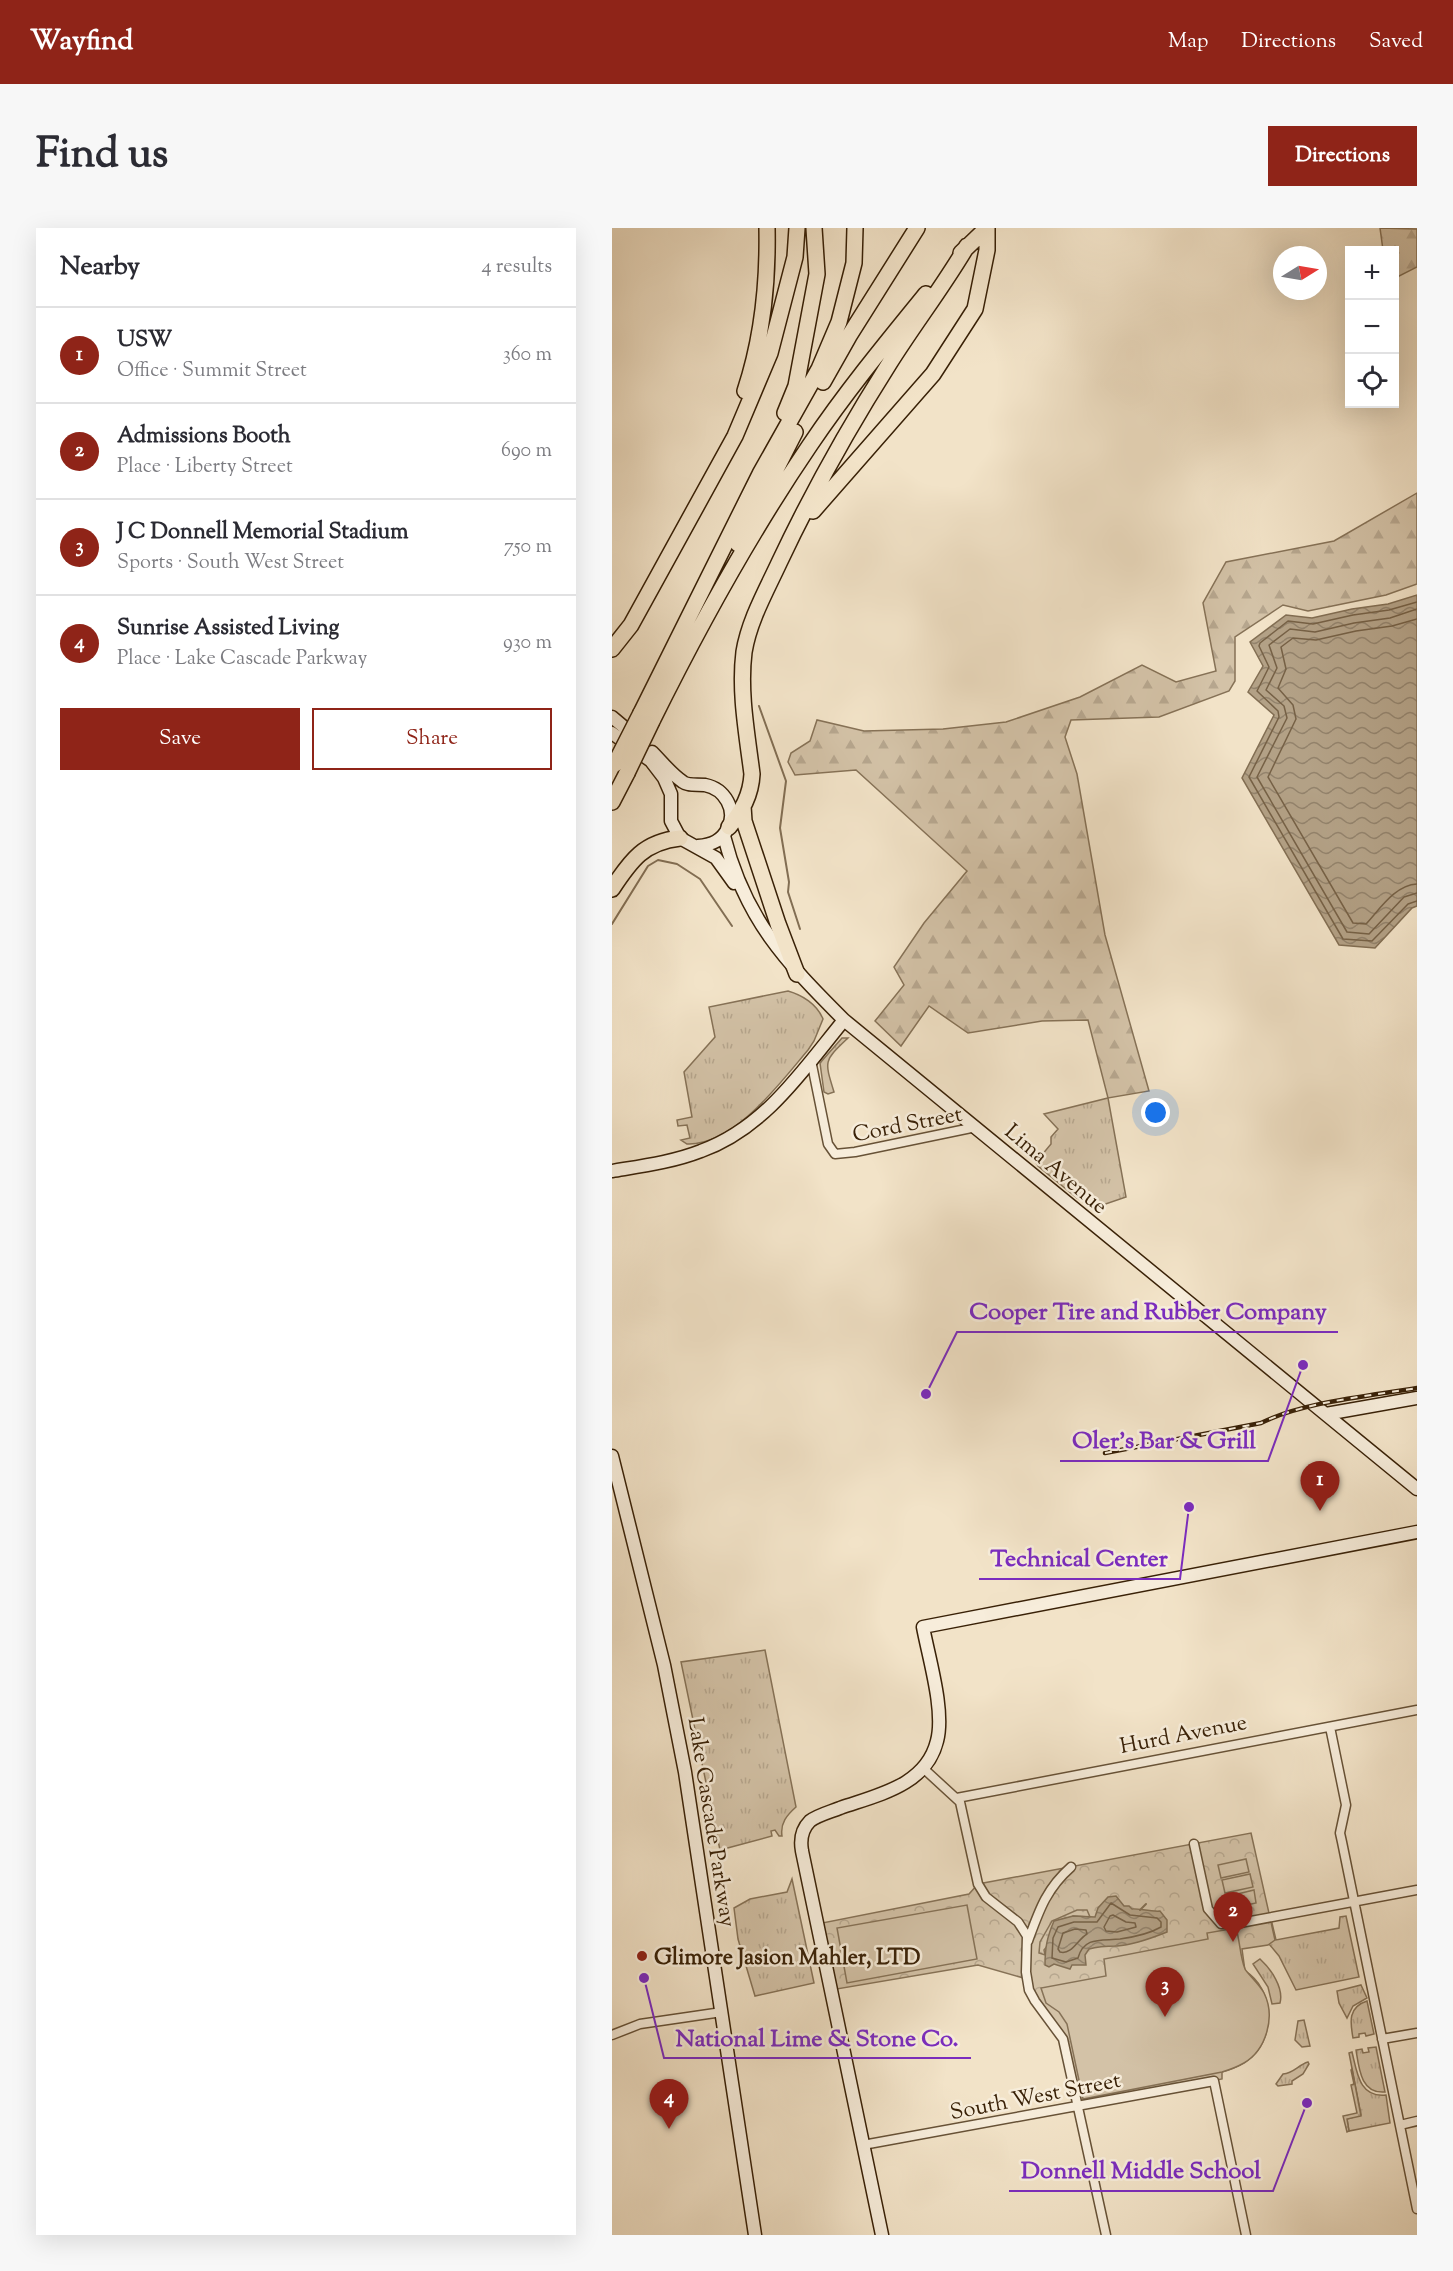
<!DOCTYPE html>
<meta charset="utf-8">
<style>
:root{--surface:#fff;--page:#f7f7f7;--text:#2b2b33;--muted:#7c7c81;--line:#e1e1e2;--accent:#8f2418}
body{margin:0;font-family:"Sorts Mill Goudy",serif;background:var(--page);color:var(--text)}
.controls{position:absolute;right:18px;top:18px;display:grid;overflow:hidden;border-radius:0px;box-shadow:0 6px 24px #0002}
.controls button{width:54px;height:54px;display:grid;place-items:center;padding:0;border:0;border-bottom:2px solid var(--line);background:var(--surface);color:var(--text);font:30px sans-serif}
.compass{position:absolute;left:661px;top:18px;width:54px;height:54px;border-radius:50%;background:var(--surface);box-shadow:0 6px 24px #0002;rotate:79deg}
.you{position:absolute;left:544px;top:885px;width:21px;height:21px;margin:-15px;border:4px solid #fff;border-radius:50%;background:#1a73e8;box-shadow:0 0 0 9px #1a73e833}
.badge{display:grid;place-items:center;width:39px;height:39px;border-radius:50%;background:var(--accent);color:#fff;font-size:20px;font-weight:700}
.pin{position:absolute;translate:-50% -50px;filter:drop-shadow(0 2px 3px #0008)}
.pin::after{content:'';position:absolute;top:32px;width:21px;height:18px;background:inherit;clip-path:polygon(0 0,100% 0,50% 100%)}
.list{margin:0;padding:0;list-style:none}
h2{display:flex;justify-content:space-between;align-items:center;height:78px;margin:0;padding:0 24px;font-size:26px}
h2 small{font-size:20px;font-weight:400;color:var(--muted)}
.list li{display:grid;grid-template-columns:39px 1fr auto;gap:18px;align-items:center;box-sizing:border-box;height:96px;padding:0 24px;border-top:2px solid var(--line)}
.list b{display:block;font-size:22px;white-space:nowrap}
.list p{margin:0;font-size:20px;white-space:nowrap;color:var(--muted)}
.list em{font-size:20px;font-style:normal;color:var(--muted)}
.actions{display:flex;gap:12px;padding:18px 24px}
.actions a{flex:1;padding:14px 0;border:2px solid var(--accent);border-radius:0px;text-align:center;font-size:21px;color:var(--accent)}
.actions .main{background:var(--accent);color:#fff}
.icon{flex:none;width:33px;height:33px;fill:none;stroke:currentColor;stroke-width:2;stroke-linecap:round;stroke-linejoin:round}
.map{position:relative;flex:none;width:805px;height:2007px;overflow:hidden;border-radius:0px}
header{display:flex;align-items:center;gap:36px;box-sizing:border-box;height:84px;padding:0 30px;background:var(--accent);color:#fff}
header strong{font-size:28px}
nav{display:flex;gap:33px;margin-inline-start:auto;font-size:21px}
.intro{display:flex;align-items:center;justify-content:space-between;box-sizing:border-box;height:144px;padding:0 36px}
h1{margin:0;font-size:42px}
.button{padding:15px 27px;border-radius:0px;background:var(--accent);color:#fff;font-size:21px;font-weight:700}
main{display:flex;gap:36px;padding:0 36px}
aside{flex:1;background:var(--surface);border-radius:0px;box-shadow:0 6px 24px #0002}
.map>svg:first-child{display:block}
</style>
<header>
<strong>Wayfind</strong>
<nav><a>Map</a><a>Directions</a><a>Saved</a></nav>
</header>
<div class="intro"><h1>Find us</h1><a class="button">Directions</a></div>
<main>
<aside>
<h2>Nearby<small>4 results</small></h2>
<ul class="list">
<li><span class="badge">1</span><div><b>USW</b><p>Office · Summit Street</p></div><em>360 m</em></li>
<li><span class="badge">2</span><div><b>Admissions Booth</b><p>Place · Liberty Street</p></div><em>690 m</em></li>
<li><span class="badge">3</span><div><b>J C Donnell Memorial Stadium</b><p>Sports · South West Street</p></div><em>750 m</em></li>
<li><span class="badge">4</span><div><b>Sunrise Assisted Living</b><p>Place · Lake Cascade Parkway</p></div><em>930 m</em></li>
</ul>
<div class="actions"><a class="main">Save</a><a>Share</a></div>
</aside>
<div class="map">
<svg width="805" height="2007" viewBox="0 0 805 2007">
<defs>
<pattern id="grass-tufts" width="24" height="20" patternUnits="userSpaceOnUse" patternTransform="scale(1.5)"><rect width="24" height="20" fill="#d3c2a7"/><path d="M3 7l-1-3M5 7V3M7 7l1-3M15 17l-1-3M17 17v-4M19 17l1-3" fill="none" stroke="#b6a68e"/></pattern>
<pattern id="forest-firs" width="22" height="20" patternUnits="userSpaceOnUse" patternTransform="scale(1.5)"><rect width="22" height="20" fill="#d3c2a7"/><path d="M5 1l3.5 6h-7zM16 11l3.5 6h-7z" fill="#b6a68e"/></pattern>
<pattern id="park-crowns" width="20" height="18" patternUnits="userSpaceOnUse" patternTransform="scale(1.5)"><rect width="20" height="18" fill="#d3c2a7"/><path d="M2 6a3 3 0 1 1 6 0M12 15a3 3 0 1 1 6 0" fill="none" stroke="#b6a68e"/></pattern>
<pattern id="garden-dots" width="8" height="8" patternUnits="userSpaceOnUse" patternTransform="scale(1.5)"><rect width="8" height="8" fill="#d3c2a7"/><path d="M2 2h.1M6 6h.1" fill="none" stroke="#b6a68e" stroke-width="1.8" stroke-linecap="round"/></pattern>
<pattern id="water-waves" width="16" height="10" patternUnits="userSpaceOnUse" patternTransform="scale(1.5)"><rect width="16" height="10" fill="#b3a186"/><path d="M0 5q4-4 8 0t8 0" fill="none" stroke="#93836c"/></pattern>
</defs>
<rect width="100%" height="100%" fill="#f2e3c8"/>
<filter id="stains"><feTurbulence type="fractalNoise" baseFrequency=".00333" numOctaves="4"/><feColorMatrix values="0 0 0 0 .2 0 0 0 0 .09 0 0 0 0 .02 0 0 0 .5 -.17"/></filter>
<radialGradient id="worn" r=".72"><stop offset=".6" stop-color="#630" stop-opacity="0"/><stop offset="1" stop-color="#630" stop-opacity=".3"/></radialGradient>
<path fill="url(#grass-tufts)" stroke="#867257" stroke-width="1.5" d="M176,763C190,767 205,776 211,791L202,813L196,822C168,855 122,918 75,916L69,912L78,910L75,897L66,898L65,892L80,889L72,844L103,809L97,779Z
M230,810H236C212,833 212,832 222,864L216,866L212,864L208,835Z
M496,870L514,969L482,980L465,970L426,938L424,934L439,916V909L446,901L432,886Z
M153,1422L184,1579C175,1587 168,1595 170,1608H167L163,1602L159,1603L160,1608L108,1622L69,1434Z
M180,1651L202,1755L143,1768L126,1711L122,1680L138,1671L175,1664Z
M734,1688L747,1749L684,1762L667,1728L652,1710L660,1695L664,1712L727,1700L728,1689Z
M648,1731C659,1741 672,1760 668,1775L660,1776L656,1759L641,1736Z
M749,1757L755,1770L741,1778L735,1790L727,1775L725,1763Z
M755,1773L762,1806L754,1808L753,1805L747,1806V1809L741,1810C738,1794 736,1779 755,1773Z
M692,1792L698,1818L690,1819L683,1812L686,1793Z
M764,1819L773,1864C749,1866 747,1841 744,1822L750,1821L751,1825L757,1824L756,1820Z
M740,1824C745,1844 747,1870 774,1867L778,1895L737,1903L735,1891L749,1887L737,1825Z
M696,1834L697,1836L691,1846L680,1853V1856L666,1858L664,1856L671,1846C682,1845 686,1837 696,1834Z"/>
<path fill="url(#forest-firs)" stroke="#867257" stroke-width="1.5" d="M768,0L805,1V39L787,48L783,55L782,22H771Z
M805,265V356L774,367L696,383L671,377L623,409V453L617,463L547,489L459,492L453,509L465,546L493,707L537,863L496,870L476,792L430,793L356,805L317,778L289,818L263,793L292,757L282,739L312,695L355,643L244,542L183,547L176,534L179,525L198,513L205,492L252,503L331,501L394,494L468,469L530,437L564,454L604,443L591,375L614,334L722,313Z"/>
<path fill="url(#park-crowns)" stroke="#867257" stroke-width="1.5" d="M639,1605L663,1712L656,1717L630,1721L633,1743C662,1761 664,1806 640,1829C631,1837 621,1840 610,1844V1851L466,1878L451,1811L423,1773L415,1751L366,1737L219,1762L205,1696L357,1666L366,1656Z"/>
<path fill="url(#garden-dots)" stroke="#867257" stroke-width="1.5" d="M465,1682H475L478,1689L461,1688L432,1722L433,1727L427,1725L428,1714L440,1693Z
M740,1841L749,1888L735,1891L737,1903L735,1904L731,1888L745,1885L739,1857L742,1856L739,1842Z"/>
<path fill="#d3c2a7" stroke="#867257" stroke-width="1.5" d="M634,1631L637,1644L609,1650L606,1637Z
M638,1646L641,1659L613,1665L610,1652Z
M642,1662L644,1675L616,1681L613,1669Z
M355,1677L365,1731L235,1755L225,1700Z
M624,1700C628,1713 628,1729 633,1741C634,1744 648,1757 652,1765C664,1789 654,1822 632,1835C625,1839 617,1842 610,1844L471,1871L455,1796L447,1784L434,1775L429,1760L494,1748L492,1731L596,1711L595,1705Z"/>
<path fill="url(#water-waves)" stroke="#826e53" stroke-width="1.5" d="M805,367V678L800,680L763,720L727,717L630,550L662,487L636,464L651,438L638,414L674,387L700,390L740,381L776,376Z
M504,1668L512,1678H517L520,1681C524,1680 540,1684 548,1683L555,1692V1704C540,1710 522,1717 505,1718C494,1718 487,1718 477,1721L473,1727L474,1737H460L458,1741L442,1736L437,1739L433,1737C433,1720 435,1709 442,1693L461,1688L483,1689L486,1680L496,1669Z"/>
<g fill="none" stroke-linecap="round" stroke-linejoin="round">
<path stroke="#766146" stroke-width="1.5" d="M805,374L777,382L741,387L701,396L676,393L648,415L647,418L657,439L645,463L666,483L667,489L637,549L731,711L760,713L796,676L805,673
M805,381L778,390L742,395L703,404L678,401L657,417L665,440L654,462L672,478L675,490L645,549L735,704L757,706L792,669L805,665
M805,391L780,398L744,403L704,412L681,410L669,419L674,441L666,460L681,477L684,491L656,549L741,695L754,696C768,681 783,657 805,656
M499,1675L518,1687L545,1690L549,1694V1699C537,1706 522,1709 508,1711C490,1713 472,1708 466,1730L454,1734L440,1730L441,1710L446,1699L462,1694H485Z
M501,1687L514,1694L523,1695L524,1699L505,1704L494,1703L492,1699L498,1688Z
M463,1701L474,1702L475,1706C465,1712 460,1727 448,1724L446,1721L451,1705Z"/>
<path stroke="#826e53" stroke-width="2" d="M147,478L174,553L168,600L177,654L176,664L188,701
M0,696L36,638L46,632L65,636L88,651L120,698
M528,1682L534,1676"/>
<defs>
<path id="street" d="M199,832L216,916L223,926L243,924L364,899
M718,1499L734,1577L728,1605L730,1614L805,1981
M311,1540L348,1574L366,1656L374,1669L406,1694L415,1708L414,1744L417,1762L423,1773L451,1811L494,2007
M345,1570L805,1482
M582,1616L596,1681L609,1696L628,1695L805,1662
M416,1713C427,1683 434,1661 459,1639
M0,1807L28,1796L110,1784
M770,1811L805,1805
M788,1897L805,1893
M251,1917L602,1853L634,2007"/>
<path id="secondary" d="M0,489L25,510
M0,505L39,533L52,550L59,566V593L68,610L104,630L122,655
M40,524C50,534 59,546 71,554C76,558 86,556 93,557C113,561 125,582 116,600C110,613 99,617 86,618
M112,608C133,691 173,733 232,792L805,1261
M0,943C30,938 61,934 89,923C153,900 191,842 232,792
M714,1186L805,1170
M0,1228L52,1437L73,1544L143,2007
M270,2007L190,1623C188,1612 190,1601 198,1593C206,1587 218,1584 228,1580C265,1567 314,1558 325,1513C333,1483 317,1431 311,1399L805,1304"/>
<path id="highway" d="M349,25L375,0
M211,154L237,108L305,0
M133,163C150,112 156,53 155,0
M173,185L184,158L205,46L202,0
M201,283L321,146L363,81L375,22V0
M126,316L183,204
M0,421L19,397L123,208L158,125L183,29L185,0
M29,485L148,246L207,141L227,94L242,35L243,0
M40,493C87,398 138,305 198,217C233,165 274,115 314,66
M0,574L15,545
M131,578L132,593L166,696L185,746
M117,599C130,583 139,567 140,546C135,506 127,464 132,424C137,393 154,363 167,335C199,267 237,199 277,136C302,96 331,59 355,18
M0,661C19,632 32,614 68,610"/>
</defs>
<use href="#street" stroke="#675237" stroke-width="11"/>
<use href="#secondary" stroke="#392107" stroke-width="15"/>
<use href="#highway" stroke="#392107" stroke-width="18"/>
<use href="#street" stroke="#f7eddb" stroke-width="8"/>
<use href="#secondary" stroke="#f7eddb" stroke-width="12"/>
<use href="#highway" stroke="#f2e3c8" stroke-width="15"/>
<defs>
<path id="rail" d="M493,1225L649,1195C691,1174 757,1168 805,1160"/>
</defs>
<use href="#rail" stroke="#392107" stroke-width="4.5"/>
<use href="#rail" stroke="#f7eddb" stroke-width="2" stroke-dasharray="7" stroke-linecap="butt"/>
<defs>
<path id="highway-bridge" d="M3,536L29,485
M15,545L40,493"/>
</defs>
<use href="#highway-bridge" stroke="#392107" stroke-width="18" stroke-linecap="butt"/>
<use href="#highway-bridge" stroke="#f2e3c8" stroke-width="15"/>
</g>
<circle fill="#8f2418" stroke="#f7eddb" stroke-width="2" cx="30" cy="1728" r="6"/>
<g text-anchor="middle" stroke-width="5" stroke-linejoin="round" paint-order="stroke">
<g font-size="22" fill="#392107" stroke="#f7eddb">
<text transform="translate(295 895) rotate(-11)" y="8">Cord Street</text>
<text transform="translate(445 940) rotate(40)" y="8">Lima Avenue</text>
<text transform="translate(571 1505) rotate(-11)" y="8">Hurd Avenue</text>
<text transform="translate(101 1594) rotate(81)" y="8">Lake Cascade Parkway</text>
<text transform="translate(423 1867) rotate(-11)" y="8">South West Street</text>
</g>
<g font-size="22" font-weight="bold" fill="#392107" stroke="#f7eddb" text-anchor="start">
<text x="42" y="1736">Glimore Jasion Mahler, LTD</text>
</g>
</g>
<path fill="none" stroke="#7b2cbf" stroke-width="2" d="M314 1166L345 1104H726M691 1137L656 1233H448M577 1279L568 1351H367M32 1750L52 1830H359M695 1875L661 1963H397"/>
<g fill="#7b2cbf" stroke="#f7eddb" stroke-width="2">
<circle cx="314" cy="1166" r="6"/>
<circle cx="691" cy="1137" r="6"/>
<circle cx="577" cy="1279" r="6"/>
<circle cx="32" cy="1750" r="6"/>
<circle cx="695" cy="1875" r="6"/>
</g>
<g font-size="24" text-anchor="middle" font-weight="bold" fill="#7b2cbf" stroke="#f7eddb" stroke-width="5" stroke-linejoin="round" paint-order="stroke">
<text x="536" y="1091">Cooper Tire and Rubber Company</text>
<text x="552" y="1220">Oler's Bar &amp; Grill</text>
<text x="467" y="1338">Technical Center</text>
<text x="205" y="1818">National Lime &amp; Stone Co.</text>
<text x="529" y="1950">Donnell Middle School</text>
</g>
<rect width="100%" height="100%" filter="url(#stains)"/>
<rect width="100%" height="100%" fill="url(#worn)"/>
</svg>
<div class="controls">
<button>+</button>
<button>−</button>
<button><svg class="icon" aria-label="locate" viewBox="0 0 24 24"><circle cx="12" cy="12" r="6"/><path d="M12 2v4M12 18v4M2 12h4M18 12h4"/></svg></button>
</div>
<svg class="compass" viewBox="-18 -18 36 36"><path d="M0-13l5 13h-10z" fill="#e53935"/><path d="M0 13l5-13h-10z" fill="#7c7c81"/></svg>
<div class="you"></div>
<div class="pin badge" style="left:708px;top:1283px">1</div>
<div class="pin badge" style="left:621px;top:1714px">2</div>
<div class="pin badge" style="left:553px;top:1789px">3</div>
<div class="pin badge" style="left:57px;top:1901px">4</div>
</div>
</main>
